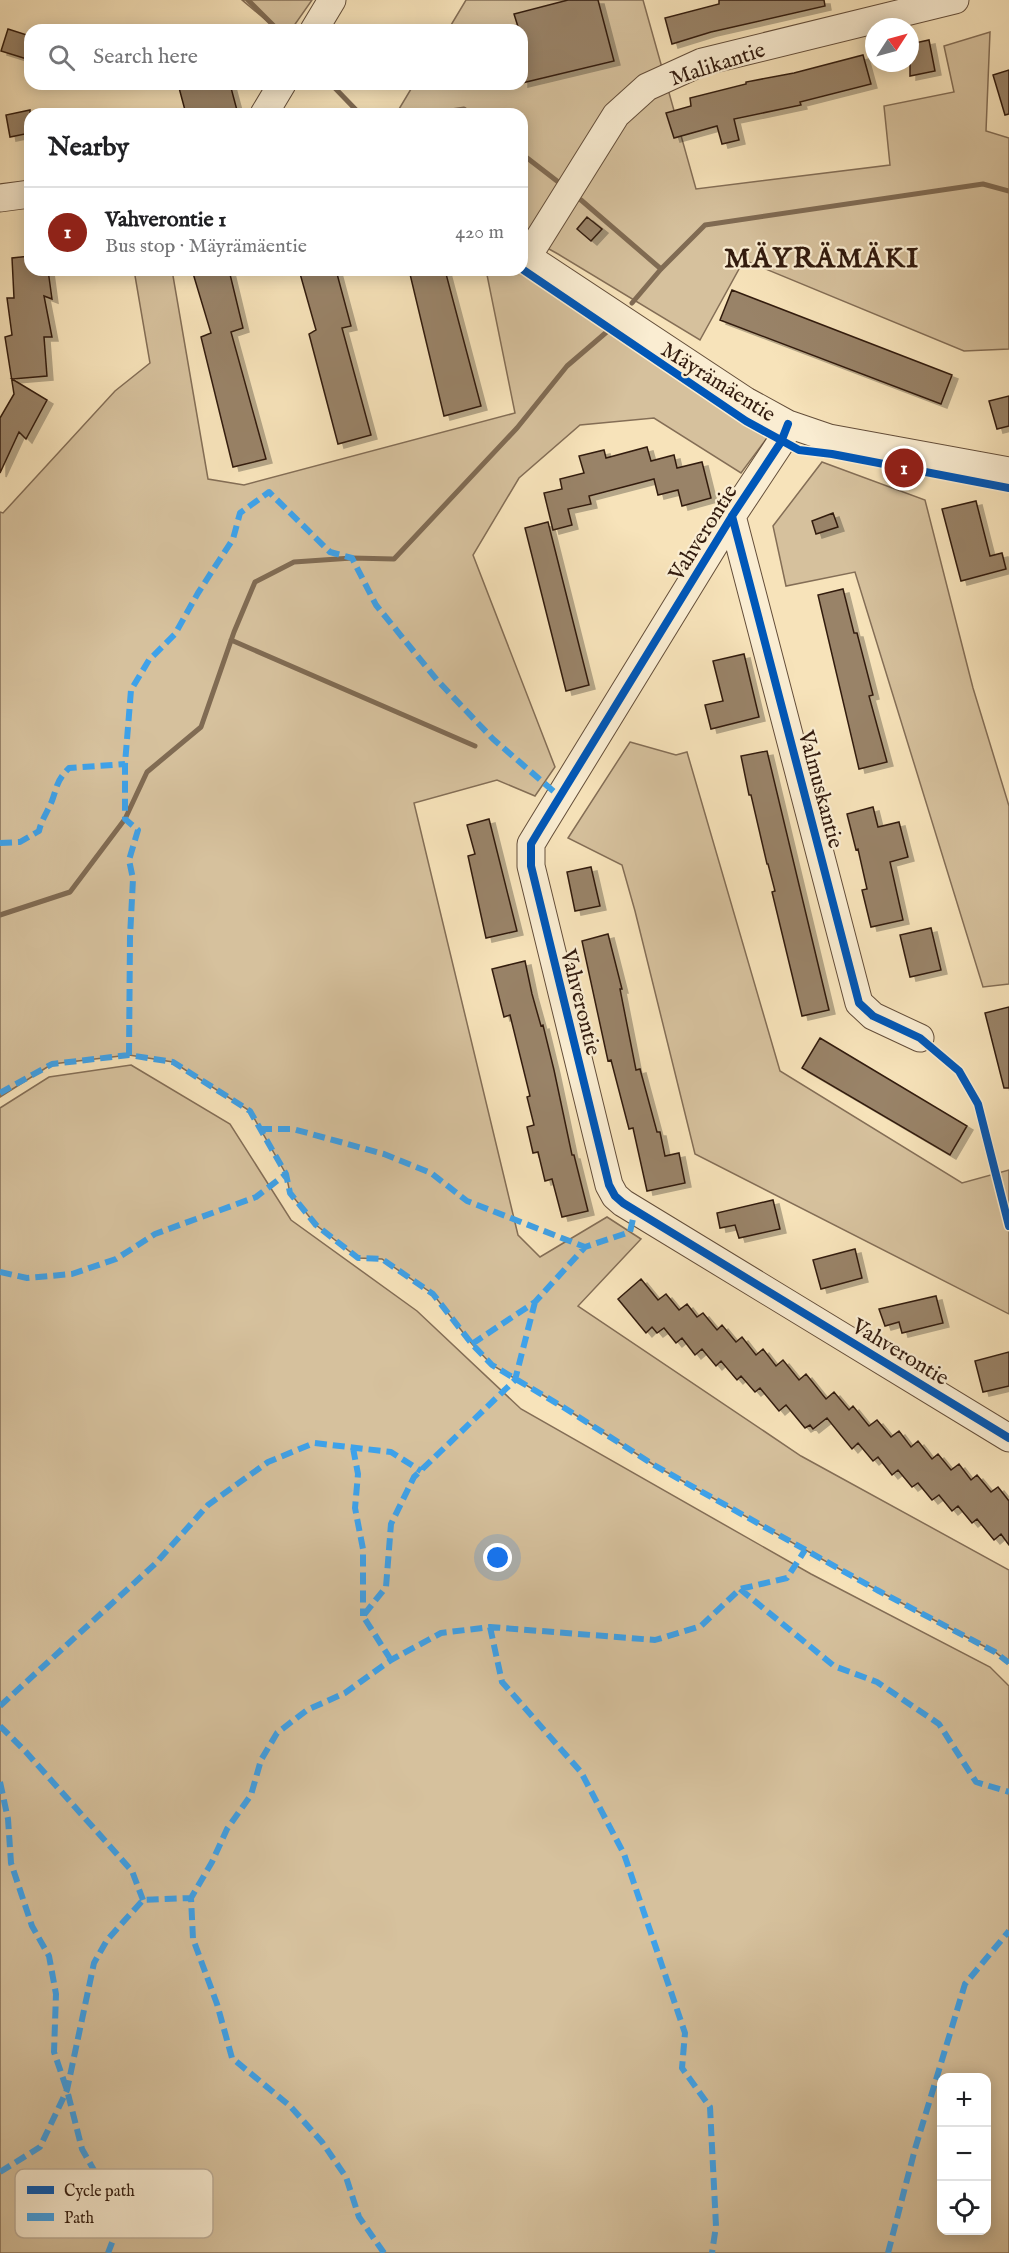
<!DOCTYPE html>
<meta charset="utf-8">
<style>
:root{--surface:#fff;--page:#f2f2f2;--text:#202124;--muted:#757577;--line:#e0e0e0;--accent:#8f2418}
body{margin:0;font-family:"IM FELL English",serif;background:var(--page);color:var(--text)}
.controls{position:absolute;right:18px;bottom:18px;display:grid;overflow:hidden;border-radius:12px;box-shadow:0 3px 15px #0003}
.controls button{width:54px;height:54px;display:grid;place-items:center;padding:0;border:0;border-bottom:2px solid var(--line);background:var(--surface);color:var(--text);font:30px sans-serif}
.compass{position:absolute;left:865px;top:18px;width:54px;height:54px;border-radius:50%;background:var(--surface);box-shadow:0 3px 15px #0003;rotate:54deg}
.you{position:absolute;left:498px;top:1558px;width:21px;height:21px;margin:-15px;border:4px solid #fff;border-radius:50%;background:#1a73e8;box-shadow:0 0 0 9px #1a73e833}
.badge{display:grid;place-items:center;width:39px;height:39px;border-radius:50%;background:var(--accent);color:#fff;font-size:20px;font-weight:700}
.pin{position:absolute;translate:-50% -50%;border:3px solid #fff;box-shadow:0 2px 6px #0006}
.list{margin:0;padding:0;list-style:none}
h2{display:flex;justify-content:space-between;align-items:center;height:78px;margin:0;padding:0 24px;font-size:26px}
h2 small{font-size:20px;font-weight:400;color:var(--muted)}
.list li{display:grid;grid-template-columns:39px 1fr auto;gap:18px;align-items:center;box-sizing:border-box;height:90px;padding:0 24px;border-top:2px solid var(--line)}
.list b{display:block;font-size:22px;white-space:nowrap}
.list p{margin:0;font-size:20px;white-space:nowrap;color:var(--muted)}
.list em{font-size:20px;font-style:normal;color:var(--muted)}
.icon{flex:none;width:33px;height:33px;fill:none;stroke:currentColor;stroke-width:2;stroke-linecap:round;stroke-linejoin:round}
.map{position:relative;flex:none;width:1009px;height:2253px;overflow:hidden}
.search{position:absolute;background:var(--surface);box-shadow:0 3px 15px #0003;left:24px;top:24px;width:504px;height:66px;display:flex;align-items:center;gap:15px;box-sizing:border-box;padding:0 21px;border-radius:18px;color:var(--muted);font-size:22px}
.panel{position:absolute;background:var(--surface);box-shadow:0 3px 15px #0003;left:24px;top:108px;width:504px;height:168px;border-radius:18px}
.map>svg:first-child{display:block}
</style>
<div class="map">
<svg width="1009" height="2253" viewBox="0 0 1009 2253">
<defs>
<filter id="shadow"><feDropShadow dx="6" dy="4" stdDeviation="0" flood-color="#0004"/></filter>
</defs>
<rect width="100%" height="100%" fill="#f7e3ba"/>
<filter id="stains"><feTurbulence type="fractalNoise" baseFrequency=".00333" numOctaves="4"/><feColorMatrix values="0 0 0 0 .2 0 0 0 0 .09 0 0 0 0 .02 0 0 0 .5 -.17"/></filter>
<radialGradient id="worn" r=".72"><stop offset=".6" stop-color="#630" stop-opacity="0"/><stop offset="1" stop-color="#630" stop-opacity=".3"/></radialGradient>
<path fill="#d6c19d" stroke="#846e56" stroke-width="1.5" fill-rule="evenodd" d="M242,0H312L291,30H278Z
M466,0H643L696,189L890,165L884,106L954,92L944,46L990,32L986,131L1009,138V349L964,351L744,260L700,340L558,254L522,234V114H396L414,84H522V30H448Z
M134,270H172L208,479L244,485L515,413L486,270H521L770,434L741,473L654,418L580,425L519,478L473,555L555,767L535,796L497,780L414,803L518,1235L540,1257L607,1217L641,1239L578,1306L801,1456L1009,1570V1663L995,1652L877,1590L654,1465L563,1407L492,1365L472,1344L433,1294L382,1259L358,1258L316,1225L290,1193L286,1174L250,1111L173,1062L129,1055L52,1064L0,1097V512L3,513L115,391L150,363Z
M822,462L925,500L973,688L1009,806V984L983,987L855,572L786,586L773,526Z
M630,742L676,755L687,752L780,1071L962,1183L1009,1170V1314L695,1154L635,911L622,865L568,838Z
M131,1065L230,1124L291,1220L417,1311L521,1409L811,1574L990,1667L1009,1686V2253H0V1108L49,1077ZM942,2078H986V2230H942Z"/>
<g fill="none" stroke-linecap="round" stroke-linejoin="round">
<path stroke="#806b53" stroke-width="5" d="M248,0L278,30
M331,84L360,114
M430,114L464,109L471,114
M522,154L557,181
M581,200L661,269
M632,303L661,269L705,225L983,184L1009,191
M231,640L475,746
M0,915L70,892L125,819L147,772L201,727L234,632L255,582L294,562L352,558L394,559L517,428L567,366L609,330"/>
</g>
<path fill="#998368" stroke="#331c0f" stroke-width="1.5" filter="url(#shadow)" d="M568,0H598L614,61L522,83V30H519L514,14Z
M719,0H824L825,6L711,32L672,44L665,18L719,4Z
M8,29L30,36V60L1,51Z
M929,40L935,71L910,76V44Z
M863,55L871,84L800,102L801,105L734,119L739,140L722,144L717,126L674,138L666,113L691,106L690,98L746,84V82L794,73Z
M1009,70V114L1005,115L993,75Z
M178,84H230L238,114H186Z
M30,110V133L10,137L6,115Z
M587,217L602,229L591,241L577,229Z
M30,256V270H48L52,299L44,296L52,337H44L47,376L12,379L47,400L26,439L19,432L0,473V418L14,394L5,337L12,335L7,298H14L12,258Z
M192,270H229L243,328L231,332L266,459L233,467L201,337L211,333Z
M299,270H336L351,326L342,328L371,435L338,444L309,334L316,330Z
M409,270H445L481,406L444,416Z
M732,290L952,375L941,404L720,320Z
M1009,396V426L997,429L989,401Z
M647,447L651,461L674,455L677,468L702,462L711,498L682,506L678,490L658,495L654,479L589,496L591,504L568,509L572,525L553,530L544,493L562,489L560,479L584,473L579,456L604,450L606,458Z
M976,501L990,556L1002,553L1006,569L961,581L942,509Z
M833,513L838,527L816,534L812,521Z
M548,522L589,685L566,691L525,528Z
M843,589L854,633H857L873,695L869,696L887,762L859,769L818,595Z
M744,654L759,717L711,729L705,705L723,701L713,661Z
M767,751L829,1010L802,1016L772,892L775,891L768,864H767L751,795H749L741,756Z
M873,807L878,827L899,822L908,857L890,862L903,920L871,927L862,890L867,889L858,849L856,850L847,814Z
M489,819L517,931L486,938L468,856L475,854L467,825Z
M591,867L600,906L575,911L567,872Z
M931,928L941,970L910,977L900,935Z
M608,934L622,989H620L636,1070L640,1069L657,1132H660L665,1156L679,1153L685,1183L647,1191L633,1128L629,1129L611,1060L608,1061L582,941Z
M525,961L532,994L541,1026L543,1025L554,1070L572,1155H574L588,1211L562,1217L552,1179L545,1181L538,1152L533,1153L527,1127L534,1125L527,1097L530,1096L510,1015L504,1017L492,969Z
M1009,1007V1088H1004L985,1013Z
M820,1038L967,1126L950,1155L802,1068Z
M773,1200L780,1229L739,1238L735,1225L720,1228L717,1213Z
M855,1249L862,1278L821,1289L813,1260Z
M641,1279L658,1300L666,1294L679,1310L687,1304L697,1317L703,1313L717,1330L722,1325L736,1342L742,1337L756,1355L763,1349L776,1366L783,1360L799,1380L806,1374L826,1399L834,1392L849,1410L853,1406L869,1426L877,1420L891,1437L899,1431L911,1447L918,1441L932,1459L938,1454L951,1470L959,1464L971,1480L977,1475L991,1492L998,1487L1009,1501V1545L1001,1534L994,1540L977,1519L972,1523L958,1506L952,1511L939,1495L932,1500L918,1483L912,1487L898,1470L892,1475L878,1457L873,1461L858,1443L852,1449L827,1418L813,1429L810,1425L805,1428L786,1405L779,1411L760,1388L755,1392L741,1376L737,1380L721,1361L716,1366L702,1349L695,1355L682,1338L676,1343L664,1328L657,1333L652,1327L646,1333L618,1299Z
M936,1296L943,1323L902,1333L899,1322L885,1326L879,1309Z
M1009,1352V1386L983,1392L975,1361Z"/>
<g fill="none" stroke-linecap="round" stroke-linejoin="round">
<defs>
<path id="minor" d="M314,30L332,0
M264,114L282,84
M0,198L30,194
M522,253L746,401L788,424L829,438L1009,471
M528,256L616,115L647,87L702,62L955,0
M788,424L781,442L732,516L540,829L531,844V866L609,1185L615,1196L623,1203L1009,1438
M732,516L859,1003L873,1016L920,1038"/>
</defs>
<use href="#minor" stroke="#644e3a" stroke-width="29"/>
<use href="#minor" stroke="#faedd2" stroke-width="27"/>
<path stroke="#3ea2ea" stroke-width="6" stroke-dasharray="12 6" stroke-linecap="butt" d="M0,843L20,842L39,831C42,818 49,810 53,798C58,783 57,781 69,768L125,764
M129,1055L130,937L133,879L129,860L138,830L125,819V764L131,690L149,660L175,634L198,593L233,539L240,513L269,492L330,552L352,558L376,605L437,680L493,739L559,796
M0,1093L52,1064L129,1055L173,1062L250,1111L286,1174L290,1193L316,1225L358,1258L382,1259L433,1294L472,1344L492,1365L563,1407L654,1465L877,1590L995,1652L1009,1663
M260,1129H293L384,1154L431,1173L467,1201L585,1247
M0,1272L27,1278L72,1274L116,1259L155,1234L256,1197L286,1174
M472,1344L535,1302L585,1247L630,1232L635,1210
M353,1448L358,1474L355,1508L363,1549V1616
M740,1589L834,1666L877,1682L939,1724L976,1782L1009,1792
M490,1627L502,1682L581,1772L624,1854L685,2033L682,2068L710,2107L716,2226L712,2253
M391,1660L363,1616L386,1587L391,1524L414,1477L515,1380L535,1302
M0,1706L155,1564L208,1505L268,1462L314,1443L391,1452L421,1471
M0,1726L26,1752L132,1871L143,1900
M0,1782L8,1819L11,1863L32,1926L49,1956L56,1994L54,2052L67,2090L82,2149L104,2188L116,2202L120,2222L108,2253
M0,2172L40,2147L67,2090L94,1963L107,1940L143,1900L191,1898
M384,2253L359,2217L346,2177L322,2142L290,2106L232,2058L217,2004L193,1939L191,1898L212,1862L227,1829L251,1795L261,1760L277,1733L307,1710L345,1693L391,1660L441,1633L490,1627L655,1640L701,1626L740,1589L787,1578L805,1550
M888,2253L915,2149L965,1984L1009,1931"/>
<defs>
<path id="cycleway" d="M522,269L746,421L799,450L832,454L1009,488
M788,424L781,442L732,516L540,829L531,844V866L609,1185L615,1196L623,1203L1009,1438
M732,516L859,1003L873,1016L920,1038L959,1071L978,1104L1009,1226"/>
</defs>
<use href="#cycleway" stroke="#faedd2" stroke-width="11"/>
<use href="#cycleway" stroke="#0057b8" stroke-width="8"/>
</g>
<g text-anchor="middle" stroke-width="4.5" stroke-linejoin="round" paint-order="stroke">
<g font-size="22" fill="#331c0f" stroke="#faedd2">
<text transform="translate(717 63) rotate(-18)" y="8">Malikantie</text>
<text transform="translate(719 381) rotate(32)" y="8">Mäyrämäentie</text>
<text transform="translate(702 532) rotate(-58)" y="8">Vahverontie</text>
<text transform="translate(822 789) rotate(75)" y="8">Valmuskantie</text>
<text transform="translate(582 1002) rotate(76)" y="8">Vahverontie</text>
<text transform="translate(901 1351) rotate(31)" y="8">Vahverontie</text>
</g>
<g font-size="28" font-weight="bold" letter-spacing="1.5" fill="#331c0f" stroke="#faedd2">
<text x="822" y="267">MÄYRÄMÄKI</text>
</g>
</g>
<rect x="15" y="2169" width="198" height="69" rx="9" fill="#faedd2" stroke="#beae98" stroke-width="1.5"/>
<rect x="27" y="2186" width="27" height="8" fill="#0057b8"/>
<rect x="27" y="2213" width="27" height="8" fill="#3ea2ea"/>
<g font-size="16" fill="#331c0f">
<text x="64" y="2196">Cycle path</text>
<text x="64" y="2223">Path</text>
</g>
<rect width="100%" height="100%" filter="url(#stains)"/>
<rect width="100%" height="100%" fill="url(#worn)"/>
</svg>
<div class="controls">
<button>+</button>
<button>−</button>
<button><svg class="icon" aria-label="locate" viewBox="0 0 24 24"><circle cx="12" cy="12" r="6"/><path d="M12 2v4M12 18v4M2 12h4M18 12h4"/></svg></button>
</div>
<svg class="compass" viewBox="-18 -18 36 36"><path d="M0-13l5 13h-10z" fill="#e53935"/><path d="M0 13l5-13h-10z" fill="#757577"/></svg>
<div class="you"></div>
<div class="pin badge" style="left:904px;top:468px">1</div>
<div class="search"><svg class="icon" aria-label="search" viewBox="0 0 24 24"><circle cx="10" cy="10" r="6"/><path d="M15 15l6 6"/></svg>Search here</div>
<section class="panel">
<h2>Nearby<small></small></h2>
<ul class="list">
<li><span class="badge">1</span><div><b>Vahverontie 1</b><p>Bus stop · Mäyrämäentie</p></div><em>420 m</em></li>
</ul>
</section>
</div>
